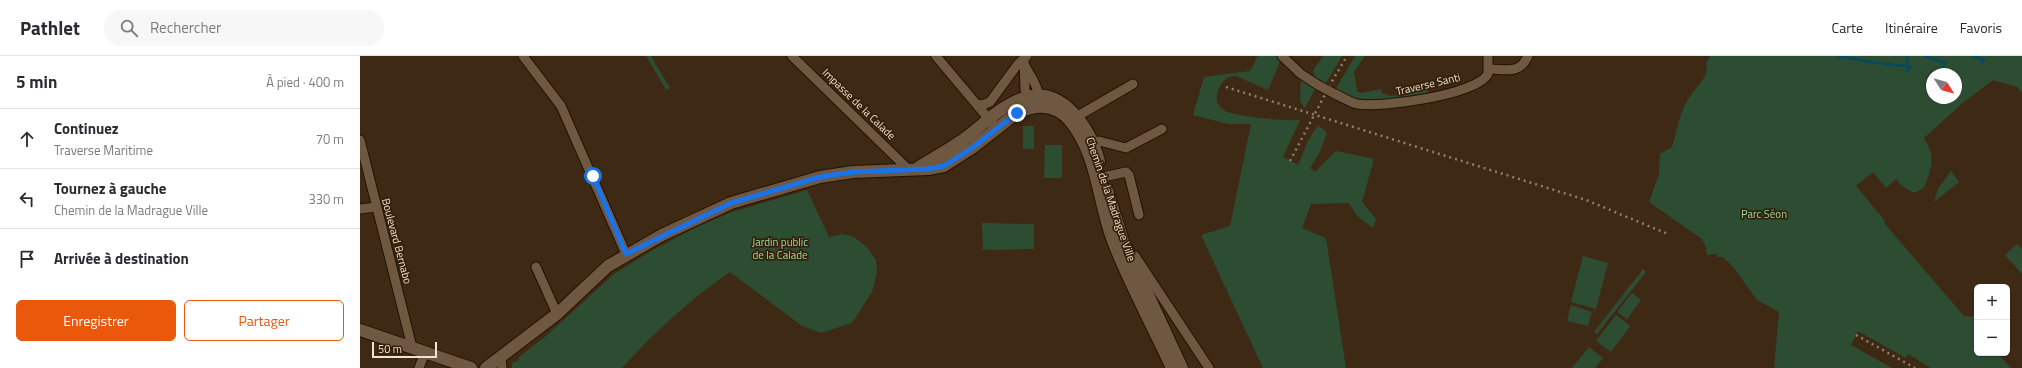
<!DOCTYPE html>
<html lang="fr">
<meta charset="utf-8">
<style>
:root{--surface:#fff;--page:#f7f7f7;--text:#2b2b33;--muted:#7c7c81;--line:#e1e1e2;--accent:#ea580c}
body{margin:0;font-family:"Titillium Web",sans-serif;background:var(--page);color:var(--text)}
.controls{position:absolute;right:12px;bottom:12px;display:grid;overflow:hidden;border-radius:6px;box-shadow:0 1px 3px #0004}
.controls button{width:36px;height:36px;display:grid;place-items:center;padding:0;border:0;border-bottom:1px solid var(--line);background:var(--surface);color:var(--text);font:20px sans-serif}
.compass{position:absolute;left:1566px;top:12px;width:36px;height:36px;border-radius:50%;background:var(--surface);box-shadow:0 1px 3px #0004;rotate:126deg}
.scale{position:absolute;left:12px;bottom:10px;width:65px;box-sizing:border-box;padding-left:4px;border:2px solid #f0e2d5;border-top:0;font-size:11px;line-height:14px;white-space:nowrap;color:#f0e2d5;-webkit-text-stroke:3px #341f09;paint-order:stroke}
.stop{position:absolute;width:12px;height:12px;margin:-9px;border:3px solid #1a73e8;border-radius:50%;background:#fff}
.stop.end{background:#1a73e8;border-color:#fff;box-shadow:0 1px 4px #0008}
.list{margin:0;padding:0;list-style:none}
h2{display:flex;justify-content:space-between;align-items:center;height:52px;margin:0;padding:0 16px;font-size:17px}
h2 small{font-size:13px;font-weight:400;color:var(--muted)}
.list li{display:grid;grid-template-columns:26px 1fr auto;gap:12px;align-items:center;box-sizing:border-box;height:60px;padding:0 16px;border-top:1px solid var(--line)}
.list b{display:block;font-size:15px;white-space:nowrap}
.list p{margin:0;font-size:13px;white-space:nowrap;color:var(--muted)}
.list em{font-size:13px;font-style:normal;color:var(--muted)}
.actions{display:flex;gap:8px;padding:12px 16px}
.actions a{flex:1;padding:9px 0;border:1px solid var(--accent);border-radius:6px;text-align:center;font-size:14px;color:var(--accent)}
.actions .main{background:var(--accent);color:#fff}
.icon{flex:none;width:22px;height:22px;fill:none;stroke:currentColor;stroke-width:2;stroke-linecap:round;stroke-linejoin:round}
.map{position:relative;flex:none;width:1662px;height:312px;overflow:hidden}
header{display:flex;align-items:center;gap:24px;box-sizing:border-box;height:56px;padding:0 20px;background:var(--surface);border-bottom:1px solid var(--line)}
header strong{font-size:19px}
nav{display:flex;gap:22px;margin-inline-start:auto;font-size:14px}
.search{width:280px;height:36px;background:var(--page);display:flex;align-items:center;gap:10px;box-sizing:border-box;padding:0 14px;border-radius:22px;color:var(--muted);font-size:15px}
main{display:flex}
aside{flex:1;background:var(--surface)}
.map>svg:first-child{display:block}
</style>
<header>
<strong>Pathlet</strong>
<div class="search"><svg class="icon" aria-label="search" viewBox="0 0 24 24"><circle cx="10" cy="10" r="6"/><path d="M15 15l6 6"/></svg>Rechercher</div>
<nav><a>Carte</a><a>Itinéraire</a><a>Favoris</a></nav>
</header>
<main>
<aside>
<h2>5 min<small>À pied · 400 m</small></h2>
<ul class="list">
<li><svg class="icon" aria-label="ahead" viewBox="0 0 24 24"><path d="M12 20V5M6 11l6-6 6 6"/></svg><div><b>Continuez</b><p>Traverse Maritime</p></div><em>70 m</em></li>
<li><svg class="icon" aria-label="left" viewBox="0 0 24 24"><path d="M17 20v-9H6M10 6l-5 5 5 5"/></svg><div><b>Tournez à gauche</b><p>Chemin de la Madrague Ville</p></div><em>330 m</em></li>
<li><svg class="icon" aria-label="arrive" viewBox="0 0 24 24"><path d="M6 21V4h12l-3 4 3 4H6"/></svg><div><b>Arrivée à destination</b></div></li>
</ul>
<div class="actions"><a class="main">Enregistrer</a><a>Partager</a></div>
</aside>
<div class="map">
<svg width="1662" height="312" viewBox="0 0 1662 312">
<rect width="100%" height="100%" fill="#3e2914"/>
<path fill="#2d4d33" fill-rule="evenodd" d="M286,0H291L310,32L306,34Z
M898,0H917L921,3L908,34L876,20L868,21C858,29 850,46 865,55C878,61 926,65 940,64L923,101L938,109L948,85L958,69L967,77L960,96L950,112L955,116L976,95L1014,103L1002,146L1016,163L1013,172L997,160L989,147L951,148L942,172L966,182L986,312H903L841,179L870,170L891,68H868L833,59L844,21L890,15Z
M963,0H982L965,29L956,24L953,15Z
M995,0H1005L994,16L997,35L1002,37L1021,33L1022,37L1031,40L1048,38V35L1054,34V29L1066,28L1069,39L1044,45H1001L975,34Z
M1350,0H1662V37L1657,31L1633,24L1605,45L1564,82C1576,101 1572,111 1564,132L1554,137L1542,130L1536,123L1526,132L1513,116L1496,130L1525,165L1524,167L1604,260L1615,261L1617,264V297H1637L1651,312H1571L1548,298L1546,302L1498,275L1491,289L1532,312H1414L1419,256L1397,244L1374,212L1363,201H1357V198L1347,199L1346,191L1342,183L1289,146L1299,118L1300,98L1312,91C1318,73 1318,59 1329,42C1336,30 1350,21 1346,7ZM1572,18H1596V42H1572Z
M941,23L956,31L945,52L940,45Z
M663,70H674V93H663Z
M685,89H702V122H684Z
M1591,115L1599,126L1574,146L1578,133Z
M447,134L469,181L483,178L494,181L507,191L516,204L517,217L512,236L492,267L461,277L442,270L370,216C331,243 294,276 262,312H152V307L158,305L159,301L186,280L254,218L291,195L337,171L372,156Z
M622,167L674,168V193L623,194Z
M1657,188L1662,193V218L1645,199Z
M1223,200L1248,207L1236,253L1211,246Z
M1283,213L1286,216L1237,278L1234,276Z
M1272,237L1281,244L1267,263L1257,256Z
M1211,249L1232,256L1228,270L1207,265Z
M1256,259L1270,270L1251,296L1236,285Z
M1229,291L1243,302L1235,312H1212Z"/>
<g fill="none" stroke-linecap="round" stroke-linejoin="round">
<path stroke="#064a61" stroke-width="2.5" d="M1478,0L1511,6L1551,11L1547,15
M1565,0L1585,7L1582,13
M1612,0L1624,4L1621,8
M1547,9L1548,0"/>
<defs>
<path id="minor" d="M163,0L201,50L266,198
M432,0L549,114
M576,0L633,68
M664,0L665,34L669,46
M922,0L941,18L958,29
M665,10C671,21 681,34 678,46
M1128,13C1147,13 1159,19 1168,0
M975,38C982,41 989,46 997,48C1021,52 1116,39 1128,18V0
M618,49L625,48L630,46L658,8L667,0
M711,64L773,28
M0,84L52,291
M727,90L739,85L766,92L802,73
M743,121L766,116L769,119L779,159
M0,153L16,151
M775,200L849,312
M176,211L197,258
M141,301L142,312
M59,312L65,296"/>
<path id="tertiary" d="M556,113C573,102 592,92 608,80C625,67 640,51 661,43C702,27 730,72 739,105
M747,134L763,185L822,312
M0,274L111,312
M126,312L197,258L248,210L302,179L371,147L460,121L493,116L568,113L584,110L612,92L657,57C676,48 696,48 710,65C739,100 738,150 755,190C772,232 793,271 812,312"/>
</defs>
<use href="#minor" stroke="#241100" stroke-width="11"/>
<use href="#tertiary" stroke="#241100" stroke-width="14"/>
<use href="#minor" stroke="#6f5841" stroke-width="9"/>
<use href="#tertiary" stroke="#6f5841" stroke-width="12"/>
<path stroke="#907f6d" stroke-width="2.5" stroke-dasharray="2 4" stroke-linecap="butt" d="M866,31L1226,144L1308,178
M930,105L971,27L987,0
M1496,279L1555,312"/>
<defs>
<path id="minor-bridge" d="M958,29L975,38"/>
</defs>
<use href="#minor-bridge" stroke="#241100" stroke-width="11" stroke-linecap="butt"/>
<use href="#minor-bridge" stroke="#6f5841" stroke-width="9"/>
</g>
<g fill="none" stroke-linecap="round" stroke-linejoin="round">
<path stroke="#1a73e8" stroke-width="5" d="M233,120L266,198L371,147L460,121L493,116L568,113L584,110L612,92L657,57"/>
</g>
<g text-anchor="middle" stroke-width="3.5" stroke-linejoin="round" paint-order="stroke">
<g font-size="11" fill="#f0e2d5" stroke="#341f09">
<text transform="translate(1068 28) rotate(-13)" y="4">Traverse Santi</text>
<text transform="translate(499 48) rotate(44)" y="4">Impasse de la Calade</text>
<text transform="translate(751 143) rotate(71)" y="4">Chemin de la Madrague Ville</text>
<text transform="translate(37 185) rotate(75)" y="4">Boulevard Bernabo</text>
</g>
<g font-size="11" fill="#9bdda5" stroke="#341f09">
<text x="1404" y="162">Parc Séon</text>
<text x="420" y="190">Jardin public<tspan x="420" dy="13">de la Calade</tspan></text>
</g>
</g>
</svg>
<div class="controls">
<button>+</button>
<button>−</button>
</div>
<svg class="compass" viewBox="-18 -18 36 36"><path d="M0-13l5 13h-10z" fill="#e53935"/><path d="M0 13l5-13h-10z" fill="#7c7c81"/></svg>
<div class="scale">50 m</div>
<div class="stop" style="left:233px;top:120px"></div>
<div class="stop end" style="left:657px;top:57px"></div>
</div>
</main>
